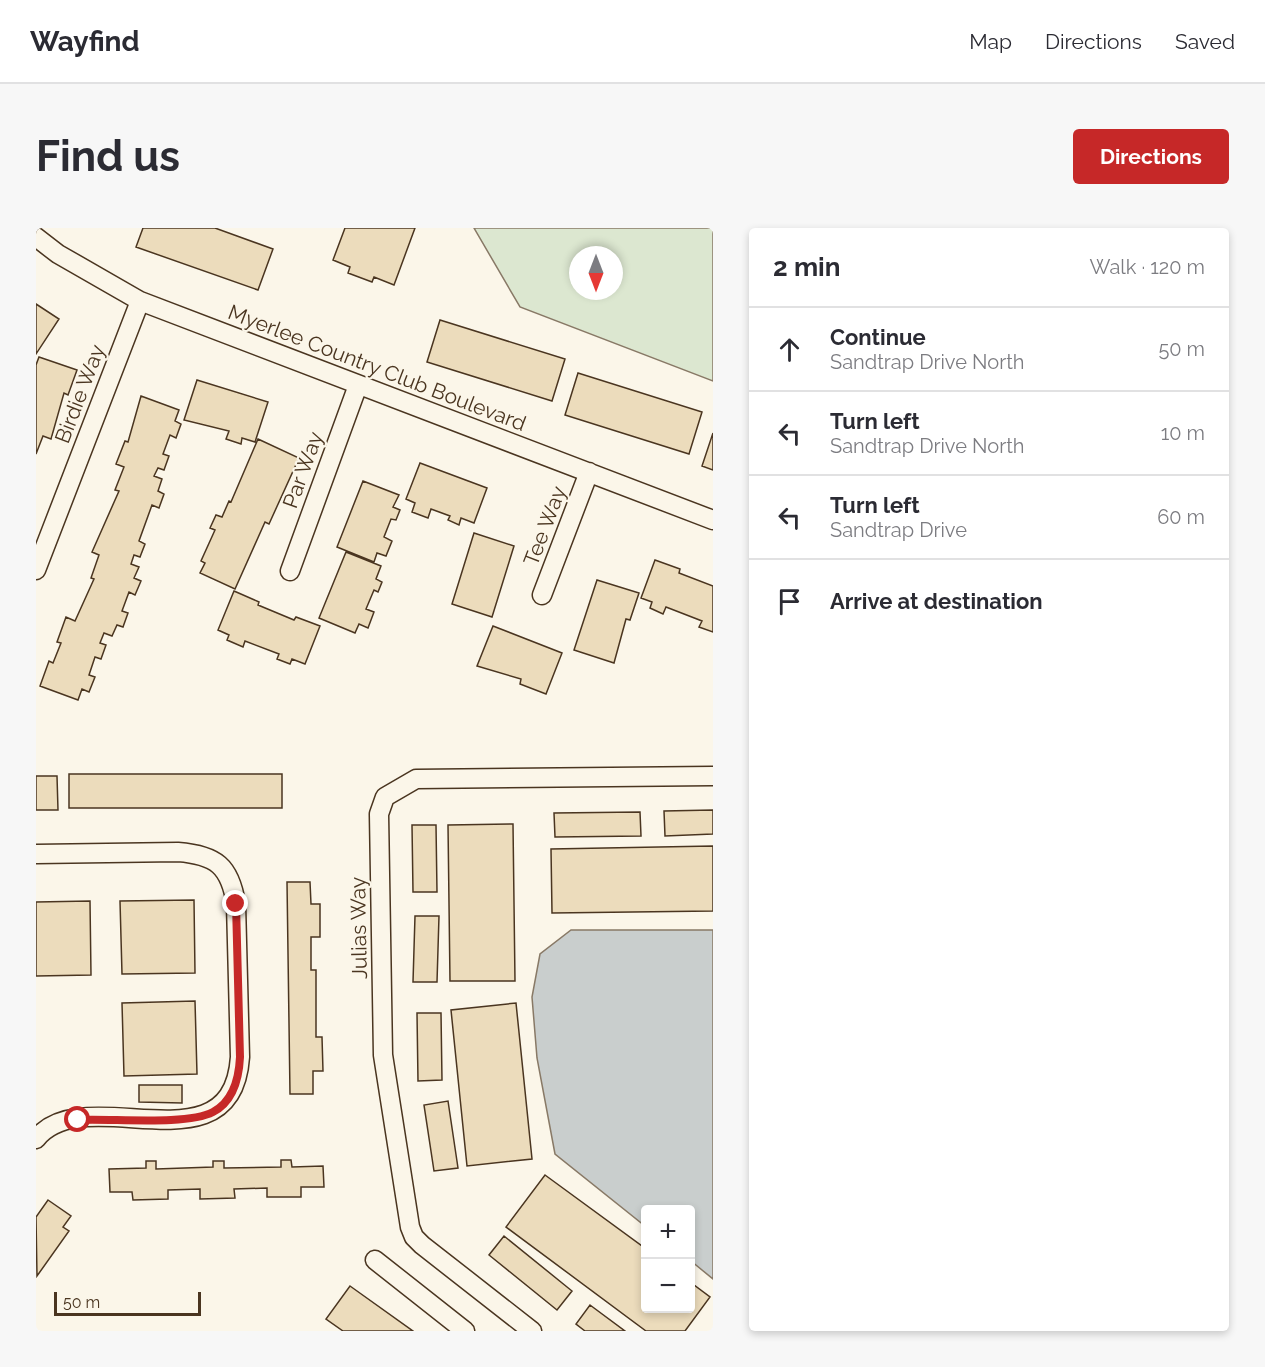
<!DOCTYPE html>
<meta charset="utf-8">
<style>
:root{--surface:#fff;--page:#f7f7f7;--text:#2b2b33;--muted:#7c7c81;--line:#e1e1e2;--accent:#c62828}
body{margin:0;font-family:Raleway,sans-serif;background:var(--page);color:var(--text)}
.controls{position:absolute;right:18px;bottom:18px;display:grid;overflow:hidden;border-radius:6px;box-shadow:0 3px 9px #0003}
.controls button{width:54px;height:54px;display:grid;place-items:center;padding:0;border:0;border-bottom:2px solid var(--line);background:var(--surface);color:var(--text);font:30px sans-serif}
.compass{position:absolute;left:533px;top:18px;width:54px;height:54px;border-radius:50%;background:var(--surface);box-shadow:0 3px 9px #0003;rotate:180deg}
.scale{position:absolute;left:18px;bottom:15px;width:147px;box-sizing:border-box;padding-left:6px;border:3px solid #4a3520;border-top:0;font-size:16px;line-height:21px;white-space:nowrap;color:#4a3520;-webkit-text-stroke:4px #fbf6e9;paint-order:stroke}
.stop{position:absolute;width:18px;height:18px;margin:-14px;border:4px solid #c62828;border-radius:50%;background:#fff}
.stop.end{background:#c62828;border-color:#fff;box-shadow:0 2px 6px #0008}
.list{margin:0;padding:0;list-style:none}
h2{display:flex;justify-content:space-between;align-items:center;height:78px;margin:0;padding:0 24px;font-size:26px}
h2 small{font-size:20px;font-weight:400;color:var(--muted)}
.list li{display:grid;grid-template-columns:39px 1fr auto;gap:18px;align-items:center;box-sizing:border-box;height:84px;padding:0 24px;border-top:2px solid var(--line)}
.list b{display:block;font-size:22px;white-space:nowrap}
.list p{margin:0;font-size:20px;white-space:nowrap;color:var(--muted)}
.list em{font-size:20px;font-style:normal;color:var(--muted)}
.icon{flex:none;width:33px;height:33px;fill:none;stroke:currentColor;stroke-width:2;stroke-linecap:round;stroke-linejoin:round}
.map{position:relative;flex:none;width:677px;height:1103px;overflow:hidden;border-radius:6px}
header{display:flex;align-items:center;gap:36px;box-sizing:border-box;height:84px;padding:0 30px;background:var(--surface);border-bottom:2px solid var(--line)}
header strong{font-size:28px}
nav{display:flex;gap:33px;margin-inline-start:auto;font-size:21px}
.intro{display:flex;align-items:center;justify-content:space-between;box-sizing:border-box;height:144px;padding:0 36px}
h1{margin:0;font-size:42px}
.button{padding:15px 27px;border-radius:6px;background:var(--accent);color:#fff;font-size:21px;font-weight:700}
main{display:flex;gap:36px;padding:0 36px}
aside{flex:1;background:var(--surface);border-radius:6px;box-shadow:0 3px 9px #0003}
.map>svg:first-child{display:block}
</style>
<header>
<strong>Wayfind</strong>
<nav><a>Map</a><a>Directions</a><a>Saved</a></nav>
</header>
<div class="intro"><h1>Find us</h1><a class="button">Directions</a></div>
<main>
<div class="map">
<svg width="677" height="1103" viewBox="0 0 677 1103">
<rect width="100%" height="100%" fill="#fbf6e9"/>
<path fill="#dce7d0" stroke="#887966" stroke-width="1.5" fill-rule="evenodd" d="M438,0H677V153L484,79ZM542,27H578V63H542Z"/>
<path fill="#c9cecd" stroke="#887966" stroke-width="1.5" d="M535,702H677V1051L655,1033L654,982H610L609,998L519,926L501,830L496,769L504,726Z"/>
<path fill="#ecdcbc" stroke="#4a3520" stroke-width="1.5" d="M107,0H179L237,21L222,62L100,19Z
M309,0H379L358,57L338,49L336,54L312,45L314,39L297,32Z
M0,76L23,91L0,126Z
M404,92L529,131L516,173L391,134Z
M3,129L41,142L32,167L28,165L15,211L7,208L0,226V137Z
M542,145L666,184L653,226L529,187Z
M161,152L232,174L219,214L206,210L205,216L190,211L193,203L148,192Z
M105,168L143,182L139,193L145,196L140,210L134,207L127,226L133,228L128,242L122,240L118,248L126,251L122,263L128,266L123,280L116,277L103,313L109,316L104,329L98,327L95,336L103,339L98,350L105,353L99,367L93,364L86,383L92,385L87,399L81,397L76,408L68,405L64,415L70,417L65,431L59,429L53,447L59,449L53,464L46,461L42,472L4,458L13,433L17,435L25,415L21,414L30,389L39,393L58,351L55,350L63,327L56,324L83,263L79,262L88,239L80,236L89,213L92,214Z
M677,205V242L666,238Z
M222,211L263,230L233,296L229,294L199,361L164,345L169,335L165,333L179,302L174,300L180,287L186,289L193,273L195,274Z
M384,235L451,260L438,295L425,290L423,297L412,292L414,288L395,281L392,290L376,284L379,275L370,271Z
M327,253L363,267L357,279L364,282L360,292L355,291L348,309L356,313L350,328L341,325L338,334L301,319Z
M438,305L478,318L456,389L416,376Z
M310,324L345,338L340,351L346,354L342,364L338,362L330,381L338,384L332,400L323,396L319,405L283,390Z
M619,332L644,341L643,345L677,358V404L663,399L666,393L630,379L627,386L614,380L616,374L605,370Z
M561,352L603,365L594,392L590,391L578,435L538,422Z
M198,363L223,374L222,377L258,392L260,389L284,398L269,436L256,431L254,436L241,431L243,426L209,413L207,419L191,412L193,407L182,402Z
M457,398L526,425L510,466L484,456L485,451L441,438Z
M33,546H246V580H33Z
M0,548H21L22,582H0Z
M677,582V606L629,608L628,583Z
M604,584L605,608L519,609L518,585Z
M477,596L479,753H414L412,597Z
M376,597H400L401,664H377Z
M677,618V683L516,685L515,621Z
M251,654H274L275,676H284V709H275V742H280V809H286L287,843H277V866H254Z
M158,672L159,745L86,746L84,673Z
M54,673L55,747L0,748V674Z
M379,688H403L401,754H377Z
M159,773L161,846L88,848L86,775Z
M480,775L496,931L431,938L415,782Z
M381,785H405L406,852L382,853Z
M103,857H146V875L103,874Z
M412,873L422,940L398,943L388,877Z
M245,932H255L256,939L287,938L288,959H265V969H231V960L198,961L199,970L164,971V961L132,962V971L97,972L96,964H74L73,941L110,940V933H120V941L177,939V933H188V940L245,939Z
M509,947L610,1021V1080H654V1054L674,1069L649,1103H610L470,999Z
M12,972L35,988L27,999L33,1003L1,1048L0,989Z
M468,1008L536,1063L521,1082L453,1027Z
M314,1058L377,1103H307L290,1091Z
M554,1077L589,1103H549L540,1096Z"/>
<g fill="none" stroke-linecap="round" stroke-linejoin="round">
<defs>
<path id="minor" d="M0,9L22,26L104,73L677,292
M0,342L104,73
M254,343L322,157
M506,367L553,244
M0,626L142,624C180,627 194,638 200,676L204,829C196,947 48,850 0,911
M339,1032L429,1103
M496,1103L386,1017L378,1009L374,999L347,827L343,586L349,569L380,551L677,548"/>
</defs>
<use href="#minor" stroke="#4a3520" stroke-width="21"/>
<use href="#minor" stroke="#fbf6e9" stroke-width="18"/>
</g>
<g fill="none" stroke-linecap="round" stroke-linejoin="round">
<path stroke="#c62828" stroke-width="8" d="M42,892C75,890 150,898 177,884C198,873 203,850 204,829L200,676"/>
</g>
<g text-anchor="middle" stroke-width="4.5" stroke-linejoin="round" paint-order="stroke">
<g font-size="21" fill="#4a3520" stroke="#fbf6e9">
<text transform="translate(341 140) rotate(21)" y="7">Myerlee Country Club Boulevard</text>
<text transform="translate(44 166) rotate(-69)" y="7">Birdie Way</text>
<text transform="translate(267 242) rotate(-70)" y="7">Par Way</text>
<text transform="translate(509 298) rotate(-69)" y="7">Tee Way</text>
<text transform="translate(323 700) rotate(-91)" y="7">Julias Way</text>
</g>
</g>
</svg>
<div class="controls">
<button>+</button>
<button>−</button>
</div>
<svg class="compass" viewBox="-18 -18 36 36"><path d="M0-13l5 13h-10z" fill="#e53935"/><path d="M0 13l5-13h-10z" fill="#7c7c81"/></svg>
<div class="scale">50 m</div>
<div class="stop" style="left:42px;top:892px"></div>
<div class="stop end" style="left:200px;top:676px"></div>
</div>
<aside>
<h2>2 min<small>Walk · 120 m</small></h2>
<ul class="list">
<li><svg class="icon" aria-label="ahead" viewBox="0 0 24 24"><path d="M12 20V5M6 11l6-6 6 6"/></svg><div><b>Continue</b><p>Sandtrap Drive North</p></div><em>50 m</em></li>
<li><svg class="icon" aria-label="left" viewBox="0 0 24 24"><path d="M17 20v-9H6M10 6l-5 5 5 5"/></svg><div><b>Turn left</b><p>Sandtrap Drive North</p></div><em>10 m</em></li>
<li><svg class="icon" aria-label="left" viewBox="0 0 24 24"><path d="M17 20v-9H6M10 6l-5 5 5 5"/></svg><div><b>Turn left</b><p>Sandtrap Drive</p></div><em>60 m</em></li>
<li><svg class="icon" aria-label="arrive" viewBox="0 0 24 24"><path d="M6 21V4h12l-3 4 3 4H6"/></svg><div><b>Arrive at destination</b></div></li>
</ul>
</aside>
</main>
